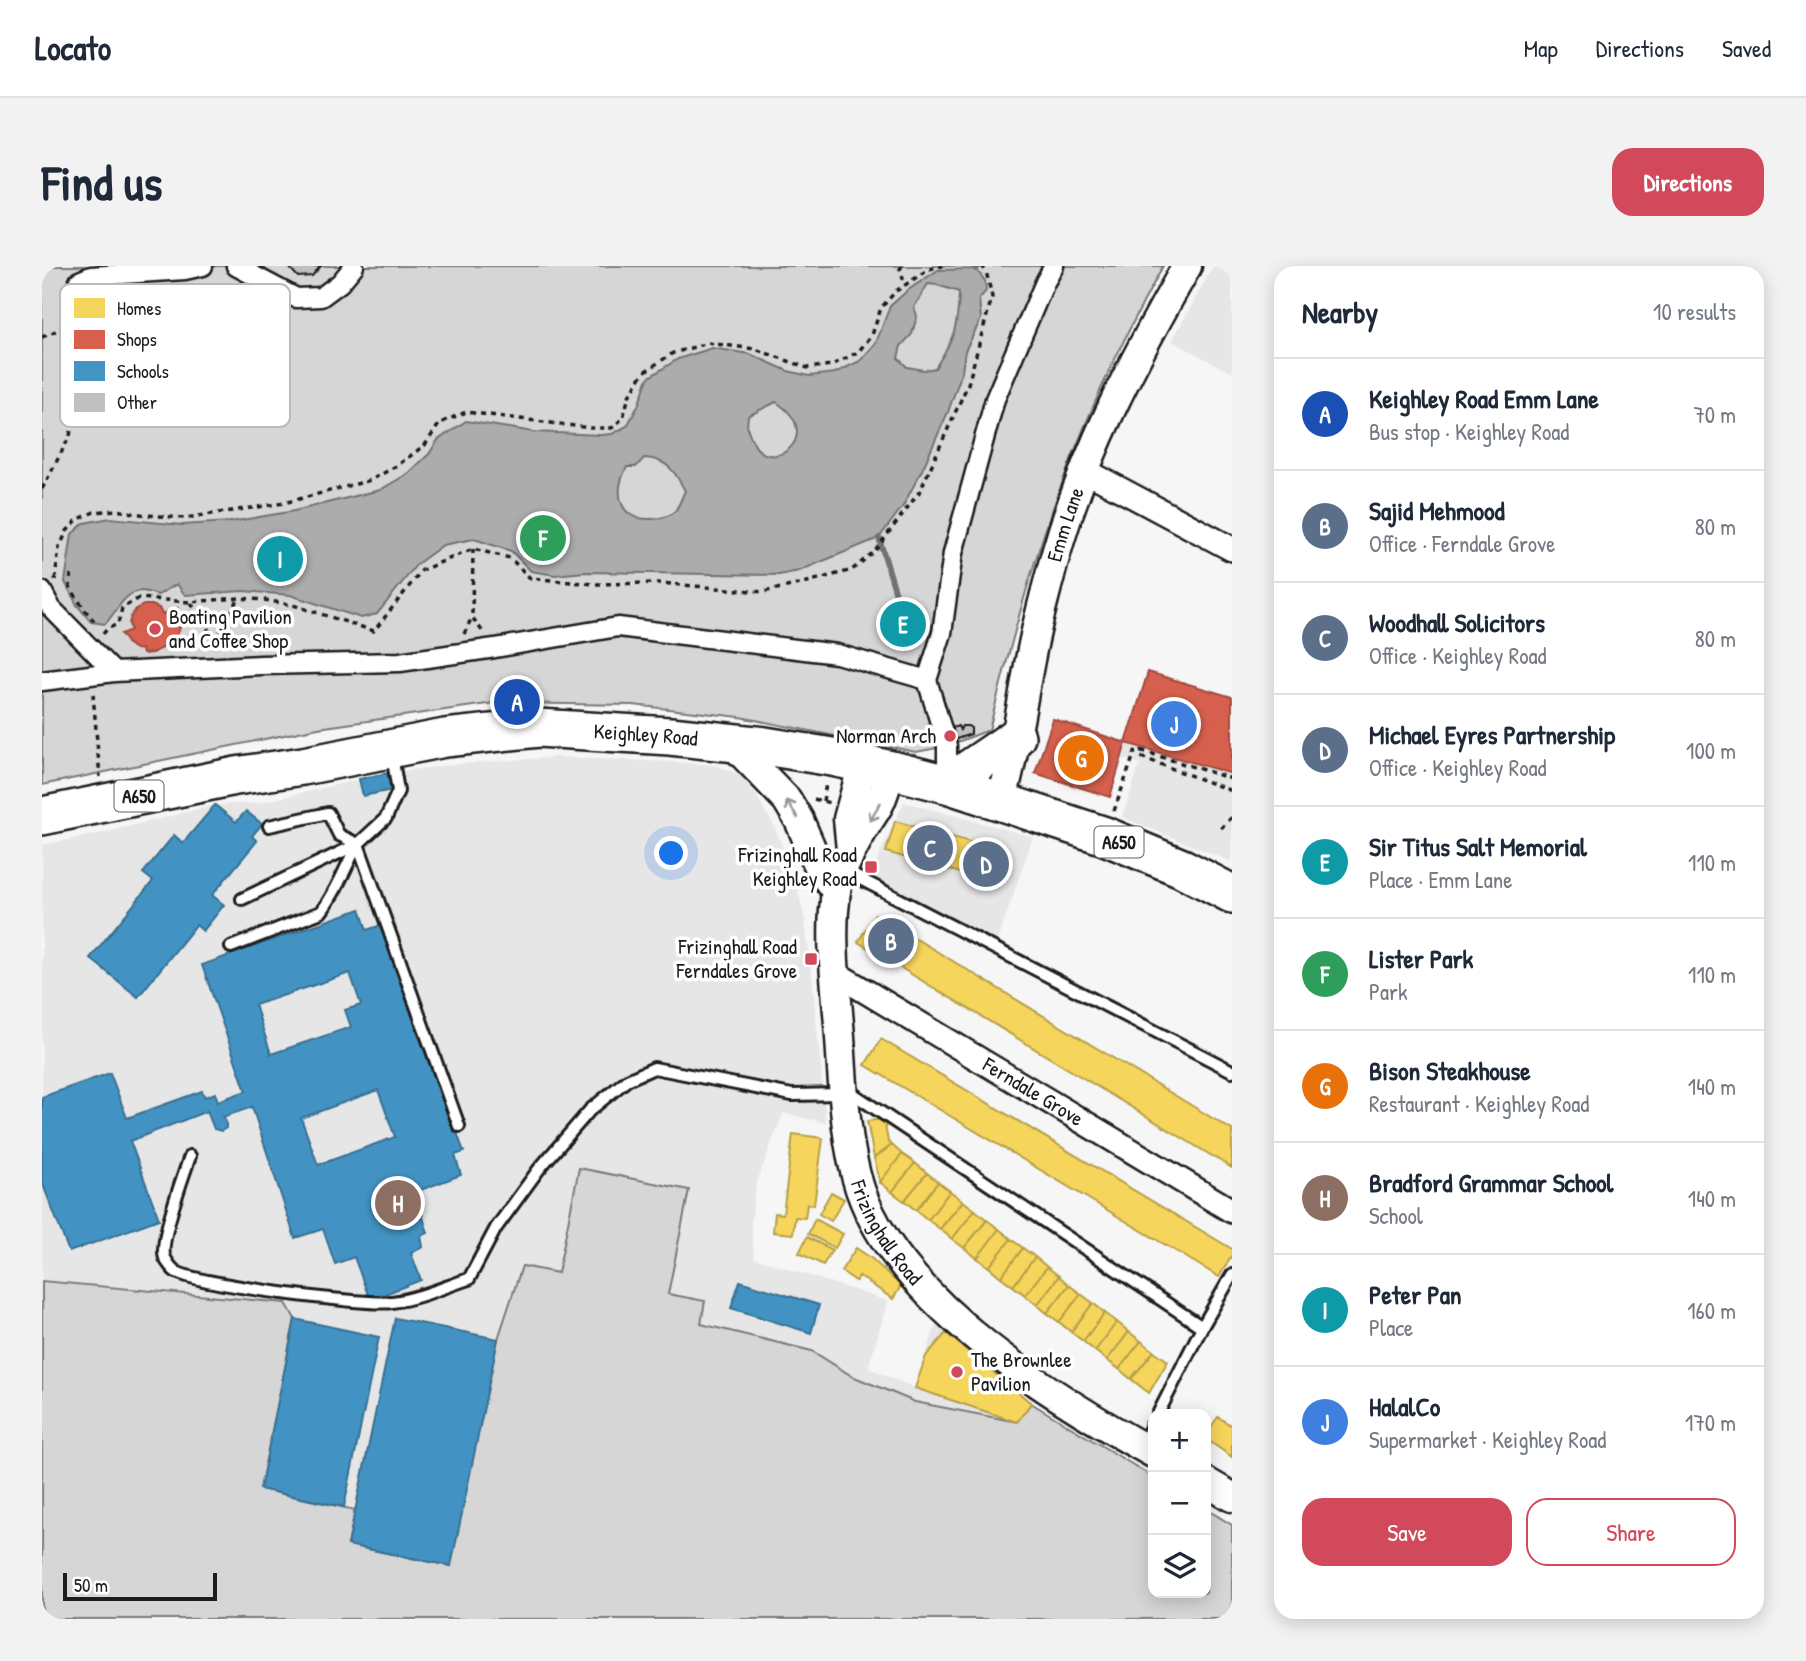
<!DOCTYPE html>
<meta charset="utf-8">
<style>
:root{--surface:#fff;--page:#f2f2f3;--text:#1f2937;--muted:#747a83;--line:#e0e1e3;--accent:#d1495b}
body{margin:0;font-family:"Patrick Hand",sans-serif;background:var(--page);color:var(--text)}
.controls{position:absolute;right:21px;bottom:21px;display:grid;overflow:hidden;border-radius:14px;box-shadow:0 4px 18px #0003}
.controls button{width:63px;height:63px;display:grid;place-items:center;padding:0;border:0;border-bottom:2px solid var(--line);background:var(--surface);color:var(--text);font:35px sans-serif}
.scale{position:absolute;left:21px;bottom:18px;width:154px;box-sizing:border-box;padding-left:7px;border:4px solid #1c1c1c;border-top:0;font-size:19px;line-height:24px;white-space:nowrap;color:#1c1c1c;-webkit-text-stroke:5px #fff;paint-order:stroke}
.you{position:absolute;left:630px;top:588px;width:24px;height:24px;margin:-18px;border:5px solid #fff;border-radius:50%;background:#1a73e8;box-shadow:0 0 0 10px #1a73e833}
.badge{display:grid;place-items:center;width:46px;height:46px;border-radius:50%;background:var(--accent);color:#fff;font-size:23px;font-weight:700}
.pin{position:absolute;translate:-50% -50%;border:4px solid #fff;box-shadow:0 2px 7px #0006}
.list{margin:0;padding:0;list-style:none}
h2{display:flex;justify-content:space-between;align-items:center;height:91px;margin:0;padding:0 28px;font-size:30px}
h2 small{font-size:23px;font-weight:400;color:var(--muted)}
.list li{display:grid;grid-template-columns:46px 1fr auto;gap:21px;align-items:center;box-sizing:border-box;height:112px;padding:0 28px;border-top:2px solid var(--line)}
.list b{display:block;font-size:26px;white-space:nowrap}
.list p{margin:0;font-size:23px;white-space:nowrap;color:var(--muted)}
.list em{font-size:23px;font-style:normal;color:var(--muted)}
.actions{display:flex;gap:14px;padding:21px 28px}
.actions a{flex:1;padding:16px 0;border:2px solid var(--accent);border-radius:21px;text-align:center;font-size:24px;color:var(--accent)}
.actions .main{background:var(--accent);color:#fff}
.icon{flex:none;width:38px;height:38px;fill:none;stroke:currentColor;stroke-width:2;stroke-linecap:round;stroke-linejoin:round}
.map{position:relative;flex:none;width:1190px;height:1353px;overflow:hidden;border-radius:21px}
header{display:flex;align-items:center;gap:42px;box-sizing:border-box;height:98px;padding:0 35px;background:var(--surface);border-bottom:2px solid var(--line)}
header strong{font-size:33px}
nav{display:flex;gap:38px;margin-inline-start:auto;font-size:24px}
.intro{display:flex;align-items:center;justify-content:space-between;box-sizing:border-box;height:168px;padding:0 42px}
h1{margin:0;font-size:49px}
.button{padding:18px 32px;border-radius:21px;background:var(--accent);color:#fff;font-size:24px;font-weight:700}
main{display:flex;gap:42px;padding:0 42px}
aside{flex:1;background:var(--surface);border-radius:21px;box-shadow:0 4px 18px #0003}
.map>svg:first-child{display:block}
</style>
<header>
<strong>Locato</strong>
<nav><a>Map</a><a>Directions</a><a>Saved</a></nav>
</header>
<div class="intro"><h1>Find us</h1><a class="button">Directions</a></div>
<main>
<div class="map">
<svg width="1190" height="1353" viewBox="0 0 1190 1353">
<rect width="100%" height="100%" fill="#f6f6f6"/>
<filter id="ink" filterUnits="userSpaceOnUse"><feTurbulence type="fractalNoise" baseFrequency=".0143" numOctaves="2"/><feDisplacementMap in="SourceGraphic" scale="14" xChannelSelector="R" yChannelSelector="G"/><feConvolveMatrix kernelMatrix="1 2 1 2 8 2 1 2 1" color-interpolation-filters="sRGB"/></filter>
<g filter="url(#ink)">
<path fill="#e6e6e6" d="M1171,0H1190V107L1130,75Z
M1106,406L1190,431V596L1080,551L1098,498L1080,492Z
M515,491L629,496L674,499L698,509L714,529L732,560L753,612L763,655L770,708L784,857L741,847L714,918L709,955L712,992L846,1035L826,1102L873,1122L894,1058L989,1137L1111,1211V1327H1164V1243L1190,1259V1353H0V579L60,567L173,539L216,537L346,507L415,498Z
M862,536L991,571L955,676L827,612Z"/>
<path fill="#d6d6d6" stroke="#797979" stroke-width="2" d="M0,0H1121C1068,95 1024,196 992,299C975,353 961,409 947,464L905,480L874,486L698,451L591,439L452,437L276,462L0,519Z
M537,902L647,924L626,1028L663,1035L659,1058L770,1085L810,1110L873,1136L975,1156L989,1137L1111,1211V1327H1164V1243L1190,1259V1353H0V1015L244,1037L253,1053L218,1223L313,1244L306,1279L408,1300L456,1073L480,1000L516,1007Z"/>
<path fill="#acacac" stroke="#727272" stroke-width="2" fill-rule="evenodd" d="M934,3L943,15L944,25L937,33L939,53L923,85L920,106L906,146L881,202L861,240L837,272L757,305L737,309L543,306L513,309L489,305L469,285L432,273L401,279L375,298L335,348L319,352L248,329L201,325L143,329L135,318L116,329C112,328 104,325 100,325C81,326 75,346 63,358L49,356L35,339L23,316L30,268L42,257L68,252L140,259L188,256L252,245L338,224L367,207L387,188L396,174L424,155L492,166L559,169L570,168L585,160L596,140L606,112L636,93L670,82L708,88L746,105L767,110L793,107L818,95L834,77L848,40L866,24L896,4ZM886,18L895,19L917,26C916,61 912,73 893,102L882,104L865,101L856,92L859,80L870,68L875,50L872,41ZM734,136C786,170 727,211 711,176C706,164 704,163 706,150ZM602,192C625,193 633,205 643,225C640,231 637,240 633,245C626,252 616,253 607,253C575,253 572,224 585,201H594ZM231,277L238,283L244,285L251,280L258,283L257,289L247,302H231C224,294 221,290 224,279Z"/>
<path fill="#f6d55c" stroke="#b59e49" stroke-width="2" d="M853,555L967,587L958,618L844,586Z
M833,648L1190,864V902L816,676Z
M839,773L1190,983V989L1177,1011L823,799Z
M842,853L846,876L850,879L832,892L825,855Z
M751,868L781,872L772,939L765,938L763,952L753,951L751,968L731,966L733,947L741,948Z
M850,879L860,888L838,916L832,892Z
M860,888L873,897L850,926L838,916Z
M873,897L885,907L862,935L850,926Z
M885,907L896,916L874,944L862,935Z
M896,916L908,925L886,954L874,944Z
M908,925L921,935L898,963L886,954Z
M789,926L802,933L789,955L777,948Z
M921,935L933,944L910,973L898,963Z
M933,944L945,954L922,982L910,973Z
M773,953L801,968L793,982L766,968Z
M945,954L957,963L935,992L922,982Z
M957,963L969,973L947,1001L935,992Z
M765,971L790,984L781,999L757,987Z
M969,973L981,982L959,1011L947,1001Z
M814,982L829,992L859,1020L851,1033L817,1010L814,1015L799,1005Z
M981,982L993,991L971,1020L959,1011Z
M993,991L1005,1001L983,1029L971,1020Z
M1005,1001L1017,1010L995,1039L983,1029Z
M1017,1010L1027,1019L1005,1047L995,1039Z
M1027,1019L1039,1028L1017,1056L1005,1047Z
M1039,1028L1051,1037L1029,1066L1017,1056Z
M1051,1037L1063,1047L1041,1075L1029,1066Z
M1063,1047L1075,1056L1053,1085L1041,1075Z
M1075,1056L1087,1066L1065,1094L1053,1085Z
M1087,1066L1099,1075L1077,1103L1065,1094Z
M904,1067L989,1137L975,1156L873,1122L884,1090Z
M1099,1075L1112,1085L1089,1113L1077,1103Z
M1112,1085L1126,1095L1107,1127L1089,1113Z
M1176,1151L1190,1160V1191L1164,1173V1168Z"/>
<path fill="#d6604d" stroke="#9e4c3e" stroke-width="2" d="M102,339H110L117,342L120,348L136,342L139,352L138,362L132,377L130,374L125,380L110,387L101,388L100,384L94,383L86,378L79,368L89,364L87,358L89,350L95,342Z
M1106,406L1190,431V508L1084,477Z
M1011,453L1084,477L1068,531L993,507Z"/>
<path fill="#4393c3" stroke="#376f91" stroke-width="2" fill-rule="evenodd" d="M346,507L350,524L321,530L317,513Z
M173,539L194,556L204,545L220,558L210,570L215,575L170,629L182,639L161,665L154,659L96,731L48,692L111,615L101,607L132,569L141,577Z
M318,643L325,664L339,659L422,886L413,889L419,909L373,926L386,967L379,970L381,981L369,987L379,1014L328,1034L312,991L293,998L281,963L253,972L210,841L181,851L184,856V862L179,865L172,863L165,845L88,875L117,953L27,986L0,916V831L68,807L85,852L160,825L163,831L173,827L176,835L204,825L160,699ZM308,707L319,739L303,744L309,761L229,788L213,739ZM336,824L353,871L276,899L259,852Z
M698,1015L777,1039L769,1067L689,1042Z
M353,1052L456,1073L409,1300L306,1279Z
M253,1053L337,1071L302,1241L218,1223Z"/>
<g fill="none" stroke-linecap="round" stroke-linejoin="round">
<path stroke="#727272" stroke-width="6" d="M934,3L937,0
M837,272L854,328"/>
</g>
<path fill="#c0c0c0" stroke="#1c1c1c" stroke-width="2" d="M246,0H279L270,10L256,11Z
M916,460L918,464L920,460H926L929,462V468L894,480L891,478V469Z"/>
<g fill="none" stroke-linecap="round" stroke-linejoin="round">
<defs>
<path id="service" d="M350,489L356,525L344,552L316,578L417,860
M227,560L286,547L297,569L316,578
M801,604L1190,805
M200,633L316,578
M189,681L279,646C295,626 303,601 316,578
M804,823L1160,1061
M148,890C142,908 116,978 123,992C125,996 130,1003 133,1005C150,1018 325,1040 350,1036C376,1033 402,1021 427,1013L454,962L497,903L548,844L585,814L612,802L750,829L799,828
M1116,1148L1160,1061L1190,1009
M1100,1180L1111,1157"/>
<path id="pedestrian" d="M194,0L254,32L279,31L298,17L312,0
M37,15L49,10L143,4L161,0
M0,325L9,342L72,406L219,399L358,396L453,382L576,361L795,388L885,414L905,480V518
M885,414L900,367L911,287L953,133L1003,16L1012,0
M0,415L72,406"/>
<g id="minor">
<path d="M1042,204L1190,283"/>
<path id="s1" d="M793,707L1190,945"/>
</g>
<g id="tertiary">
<path d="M689,476L745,534L757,554L778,603L794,625"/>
<path id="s2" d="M850,504C846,514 843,524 839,534C835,544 828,552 823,561C811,581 800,601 794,623C793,630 793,638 792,644C789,686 795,729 798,771C801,818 803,878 818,923C857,1037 1010,1131 1111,1187"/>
<path id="s3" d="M959,536C974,485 980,431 991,379C997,350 1005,320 1013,291C1042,187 1092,93 1145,0"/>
<path d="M809,584L806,553L821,498"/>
<path d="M1164,1216L1190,1231"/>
</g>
<g id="trunk">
<path d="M905,518L974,471"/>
<path id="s4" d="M0,550L194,510L261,500L403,472L496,462L628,470L723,480L790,491L850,504L905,518L1063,570L1140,602L1190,628"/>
</g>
</defs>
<use href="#service" stroke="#1c1c1c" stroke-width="16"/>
<use href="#pedestrian" stroke="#1c1c1c" stroke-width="23"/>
<use href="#minor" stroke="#1c1c1c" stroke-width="28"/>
<use href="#tertiary" stroke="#1c1c1c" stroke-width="33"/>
<use href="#trunk" stroke="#1c1c1c" stroke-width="42"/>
<path stroke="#1c1c1c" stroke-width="3.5" stroke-dasharray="5 5" stroke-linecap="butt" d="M860,0L858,3L863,19
M0,71C16,65 26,58 36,44
M0,223L28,170L39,101L37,34
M431,283L430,351L441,366
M29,308L28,321L42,343L53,356
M13,314L17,282L25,265L35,254L52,246L74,244L104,249L143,252L242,237L329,214L356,199L383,179L398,157L424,146L548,162H570L581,152L587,130L602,106L631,87L666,77L713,83L766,102L790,99L816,86L830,69L839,42L854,25L887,3L901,0
M149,337L173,374V382
M61,368L65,363L76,358L80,342L97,332L148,336L197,332L222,334L251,339L332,365L380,304L431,283L468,292L488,312L551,318L617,317L721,326L758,318L810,304L833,285L878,225L926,118L950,31L944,5L940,0
M422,368L430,351
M173,374L197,332
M51,428L58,511
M1190,513L1101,485L1099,491L1190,525
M772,533L788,537
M781,535L784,517
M1072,545L1094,483L1100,485
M1179,562L1190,551"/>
<use href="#service" stroke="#fff" stroke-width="10"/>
<use href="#pedestrian" stroke="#fff" stroke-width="18"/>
<use href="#minor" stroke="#fff" stroke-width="23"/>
<use href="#tertiary" stroke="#fff" stroke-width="28"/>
<use href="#trunk" stroke="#fff" stroke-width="37"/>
</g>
<defs><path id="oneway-shaft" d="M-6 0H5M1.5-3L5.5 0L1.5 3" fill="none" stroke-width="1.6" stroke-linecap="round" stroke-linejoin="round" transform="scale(1.75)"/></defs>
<g stroke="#999">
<use href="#oneway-shaft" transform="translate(750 543) rotate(-123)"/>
<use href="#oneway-shaft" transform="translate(833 546) rotate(121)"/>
</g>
</g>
<g fill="#d1495b" stroke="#fff" stroke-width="2.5">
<circle cx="113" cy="363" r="7"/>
<circle cx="908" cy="470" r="7"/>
<rect x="822" y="594" width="14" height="14" rx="3.5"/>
<rect x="762" y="686" width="14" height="14" rx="3.5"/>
<circle cx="915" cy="1106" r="7"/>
</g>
<g text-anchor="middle" stroke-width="7" stroke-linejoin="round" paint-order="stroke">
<g fill="#fff" stroke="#606060" stroke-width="2">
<rect x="72.5" y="514.5" width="49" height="31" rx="5"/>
<rect x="1052.5" y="560.5" width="49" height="31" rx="5"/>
</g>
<g font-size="19" font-weight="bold" fill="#1c1c1c">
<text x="97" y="537">A650</text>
<text x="1077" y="583">A650</text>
</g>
<g font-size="21" fill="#1c1c1c" stroke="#fff">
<text dy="7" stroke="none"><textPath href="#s3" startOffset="285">Emm Lane</textPath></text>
<text dy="7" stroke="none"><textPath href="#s4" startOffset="612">Keighley Road</textPath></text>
<text dy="7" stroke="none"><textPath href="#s1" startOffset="231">Ferndale Grove</textPath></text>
<text dy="7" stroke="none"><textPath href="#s2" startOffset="485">Frizinghall Road</textPath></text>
</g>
<g font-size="21" fill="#1c1c1c" stroke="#fff" text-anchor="end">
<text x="127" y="358" text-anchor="start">Boating Pavilion<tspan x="127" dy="24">and Coffee Shop</tspan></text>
<text x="894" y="477">Norman Arch</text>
<text x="815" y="596">Frizinghall Road<tspan x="815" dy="24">Keighley Road</tspan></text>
<text x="755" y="688">Frizinghall Road<tspan x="755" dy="24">Ferndales Grove</tspan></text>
<text x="929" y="1101" text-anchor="start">The Brownlee<tspan x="929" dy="24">Pavilion</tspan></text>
</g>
</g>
<rect x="18" y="18" width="230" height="143" rx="10" fill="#fff" stroke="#bbb" stroke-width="2"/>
<rect x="32" y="32" width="31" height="20" fill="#f6d55c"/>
<rect x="32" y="64" width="31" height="19" fill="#d6604d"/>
<rect x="32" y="95" width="31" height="20" fill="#4393c3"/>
<rect x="32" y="127" width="31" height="19" fill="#c0c0c0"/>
<g font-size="19" fill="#1c1c1c">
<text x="75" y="49">Homes</text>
<text x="75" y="80">Shops</text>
<text x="75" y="112">Schools</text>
<text x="75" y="143">Other</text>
</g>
</svg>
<div class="controls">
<button>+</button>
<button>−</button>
<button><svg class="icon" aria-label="layers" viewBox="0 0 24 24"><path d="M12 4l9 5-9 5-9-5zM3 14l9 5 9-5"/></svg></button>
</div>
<div class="scale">50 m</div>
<div class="you"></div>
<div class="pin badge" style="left:475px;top:436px;background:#1a4fb4">A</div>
<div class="pin badge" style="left:849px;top:675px;background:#5c6f8a">B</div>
<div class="pin badge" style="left:888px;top:582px;background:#5c6f8a">C</div>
<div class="pin badge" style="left:944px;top:598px;background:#5c6f8a">D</div>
<div class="pin badge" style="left:861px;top:358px;background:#0f9aa8">E</div>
<div class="pin badge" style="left:501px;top:272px;background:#2e9e5b">F</div>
<div class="pin badge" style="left:1039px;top:492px;background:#e8710a">G</div>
<div class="pin badge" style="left:356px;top:937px;background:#8d6e63">H</div>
<div class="pin badge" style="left:238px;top:293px;background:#0f9aa8">I</div>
<div class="pin badge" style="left:1132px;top:458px;background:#3f7fe0">J</div>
</div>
<aside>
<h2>Nearby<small>10 results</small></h2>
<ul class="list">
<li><span class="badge" style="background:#1a4fb4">A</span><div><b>Keighley Road Emm Lane</b><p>Bus stop · Keighley Road</p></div><em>70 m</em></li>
<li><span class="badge" style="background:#5c6f8a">B</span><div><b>Sajid Mehmood</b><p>Office · Ferndale Grove</p></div><em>80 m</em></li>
<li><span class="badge" style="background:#5c6f8a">C</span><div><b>Woodhall Solicitors</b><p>Office · Keighley Road</p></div><em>80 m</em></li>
<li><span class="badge" style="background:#5c6f8a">D</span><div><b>Michael Eyres Partnership</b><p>Office · Keighley Road</p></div><em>100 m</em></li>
<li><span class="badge" style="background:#0f9aa8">E</span><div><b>Sir Titus Salt Memorial</b><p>Place · Emm Lane</p></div><em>110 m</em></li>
<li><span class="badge" style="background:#2e9e5b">F</span><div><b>Lister Park</b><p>Park</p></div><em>110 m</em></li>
<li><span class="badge" style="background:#e8710a">G</span><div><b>Bison Steakhouse</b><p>Restaurant · Keighley Road</p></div><em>140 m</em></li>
<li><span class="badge" style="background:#8d6e63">H</span><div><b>Bradford Grammar School</b><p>School</p></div><em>140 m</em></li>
<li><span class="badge" style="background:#0f9aa8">I</span><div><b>Peter Pan</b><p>Place</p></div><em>160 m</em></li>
<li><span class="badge" style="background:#3f7fe0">J</span><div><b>HalalCo</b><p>Supermarket · Keighley Road</p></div><em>170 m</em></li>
</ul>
<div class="actions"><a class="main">Save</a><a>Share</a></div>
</aside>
</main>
